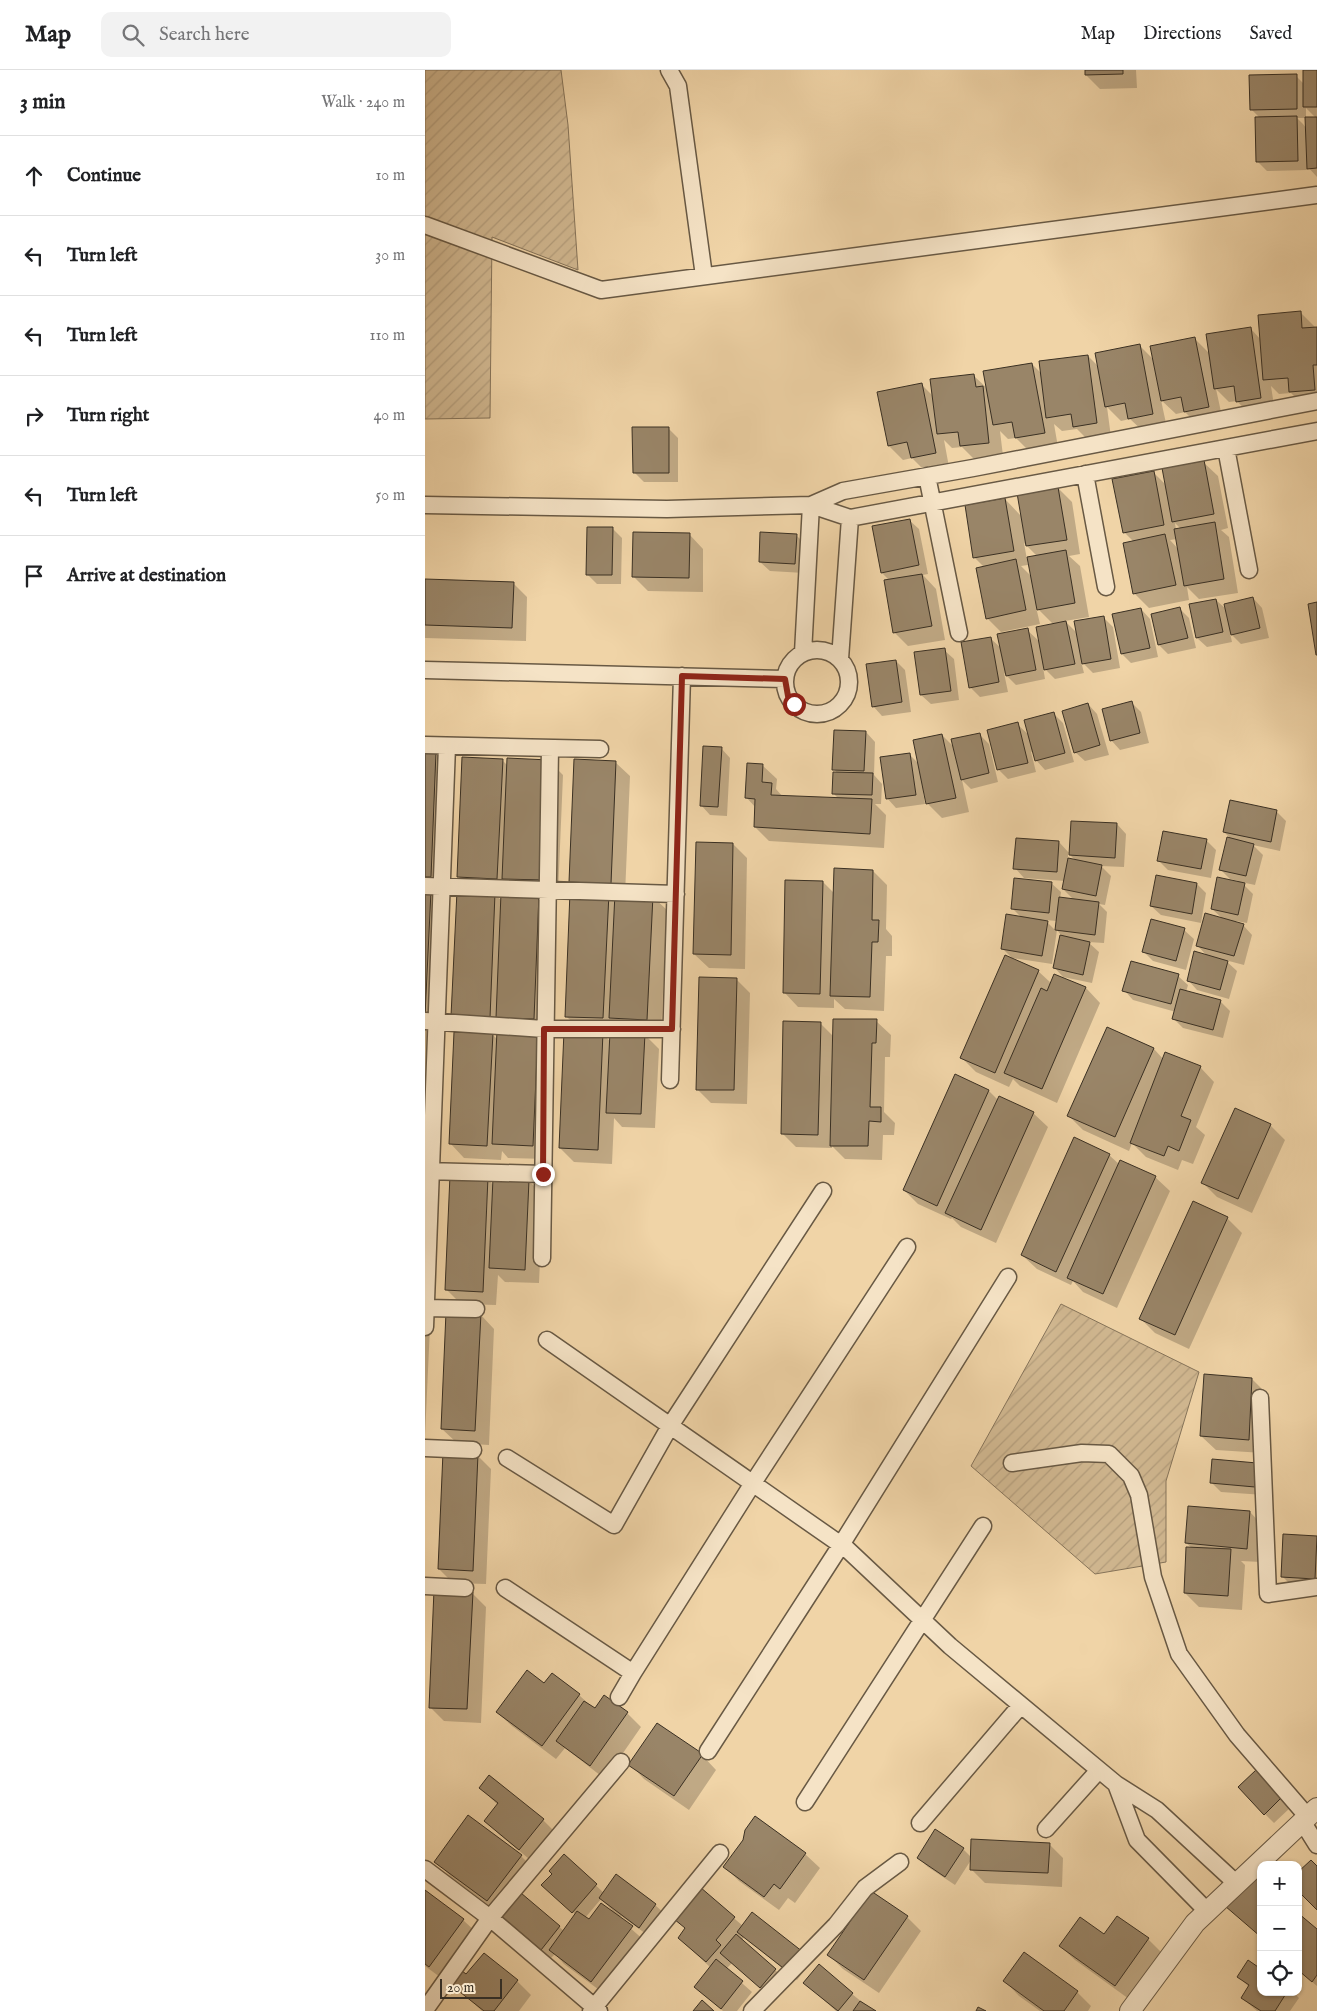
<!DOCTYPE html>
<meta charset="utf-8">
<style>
:root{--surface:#fff;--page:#f2f2f2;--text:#202124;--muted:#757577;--line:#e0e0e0}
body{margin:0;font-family:"IM FELL English",serif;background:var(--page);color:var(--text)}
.controls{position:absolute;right:15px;bottom:15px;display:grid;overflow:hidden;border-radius:10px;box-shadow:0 1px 4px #0004}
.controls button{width:45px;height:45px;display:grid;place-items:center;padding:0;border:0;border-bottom:1px solid var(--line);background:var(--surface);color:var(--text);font:25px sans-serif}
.scale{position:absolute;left:15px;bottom:12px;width:62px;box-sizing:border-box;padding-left:5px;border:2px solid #3a3023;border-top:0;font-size:14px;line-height:18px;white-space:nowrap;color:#3a3023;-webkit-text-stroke:4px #f5e3c6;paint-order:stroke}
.stop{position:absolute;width:15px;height:15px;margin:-11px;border:4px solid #8f2418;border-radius:50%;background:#fff}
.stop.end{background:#8f2418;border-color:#fff;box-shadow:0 1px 5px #0008}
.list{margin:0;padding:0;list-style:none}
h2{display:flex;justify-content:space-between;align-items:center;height:65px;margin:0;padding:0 20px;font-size:21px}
h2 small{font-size:16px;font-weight:400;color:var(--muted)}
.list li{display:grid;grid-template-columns:32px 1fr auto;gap:15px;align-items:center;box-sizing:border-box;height:80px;padding:0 20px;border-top:1px solid var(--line)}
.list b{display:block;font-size:19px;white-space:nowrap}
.list em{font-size:16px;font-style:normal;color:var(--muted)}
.icon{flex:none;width:28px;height:28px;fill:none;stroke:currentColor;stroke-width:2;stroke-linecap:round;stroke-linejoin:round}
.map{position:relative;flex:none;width:892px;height:1941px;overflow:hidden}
header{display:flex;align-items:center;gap:30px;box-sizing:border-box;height:70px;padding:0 25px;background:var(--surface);border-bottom:1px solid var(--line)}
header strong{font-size:24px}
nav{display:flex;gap:28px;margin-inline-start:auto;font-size:18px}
.search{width:350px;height:45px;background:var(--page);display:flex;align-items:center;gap:12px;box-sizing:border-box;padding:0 18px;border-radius:10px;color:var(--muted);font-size:19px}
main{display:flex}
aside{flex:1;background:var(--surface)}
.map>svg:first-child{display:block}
</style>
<header>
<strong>Map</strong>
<div class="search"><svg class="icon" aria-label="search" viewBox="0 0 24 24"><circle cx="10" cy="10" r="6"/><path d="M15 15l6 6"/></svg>Search here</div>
<nav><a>Map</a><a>Directions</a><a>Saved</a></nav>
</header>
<main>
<aside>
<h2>3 min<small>Walk · 240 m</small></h2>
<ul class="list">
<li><svg class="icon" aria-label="ahead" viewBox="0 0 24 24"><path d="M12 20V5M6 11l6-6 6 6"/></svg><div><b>Continue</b></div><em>10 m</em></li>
<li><svg class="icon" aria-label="left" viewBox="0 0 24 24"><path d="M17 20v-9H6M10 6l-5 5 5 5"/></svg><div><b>Turn left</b></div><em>30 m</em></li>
<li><svg class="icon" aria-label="left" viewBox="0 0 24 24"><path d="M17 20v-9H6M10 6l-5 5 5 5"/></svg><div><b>Turn left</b></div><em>110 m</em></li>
<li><svg class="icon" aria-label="right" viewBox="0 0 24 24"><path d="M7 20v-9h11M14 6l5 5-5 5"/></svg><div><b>Turn right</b></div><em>40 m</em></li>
<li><svg class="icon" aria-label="left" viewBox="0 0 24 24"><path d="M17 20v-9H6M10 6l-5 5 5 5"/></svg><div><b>Turn left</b></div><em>50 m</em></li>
<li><svg class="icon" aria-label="arrive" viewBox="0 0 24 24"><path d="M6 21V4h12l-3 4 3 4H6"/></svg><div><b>Arrive at destination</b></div></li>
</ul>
</aside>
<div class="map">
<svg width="892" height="1941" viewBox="0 0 892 1941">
<defs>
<pattern id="garden-furrows" width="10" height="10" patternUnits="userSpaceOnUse" patternTransform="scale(1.25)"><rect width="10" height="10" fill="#d1b891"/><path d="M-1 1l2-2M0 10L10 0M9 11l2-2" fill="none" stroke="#b49e7d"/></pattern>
</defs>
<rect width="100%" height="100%" fill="#f0d4a7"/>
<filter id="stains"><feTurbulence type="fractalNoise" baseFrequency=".004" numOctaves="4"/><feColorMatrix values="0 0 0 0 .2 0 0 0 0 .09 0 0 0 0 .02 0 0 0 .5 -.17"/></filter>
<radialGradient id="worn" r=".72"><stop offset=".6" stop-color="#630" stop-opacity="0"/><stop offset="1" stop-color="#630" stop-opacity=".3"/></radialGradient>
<path fill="url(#garden-furrows)" stroke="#86745a" d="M0,0H136L143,55L153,200L67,167L65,348L0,349Z
M636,1234L774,1302L741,1411V1492L670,1504L546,1396Z"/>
<path fill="#0003" fill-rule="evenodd" d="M661,0H711L712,18L675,19L661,5Z
M879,0H892V107L882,96V100L842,101L832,91L831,48H835L826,39V6H871L879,14ZM881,38L891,48L881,49ZM872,48H881V58L878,54Z
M876,243L892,259V335L879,336L866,323L854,324L846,316L850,342L826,346L812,331L804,332L791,319L798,351L774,356L760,342L751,344L736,330L742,358L719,362L705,349L696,351L682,337L686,367L663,370L652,359L637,361L629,354L633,377L605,382L591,368L583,369L575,361L578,386L550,390L537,377L527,378L519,370L524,397L501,402L487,388L478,390L464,376L496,314L508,326L549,306L563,319L607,294L617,304L663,286L674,297L714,275L729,290L770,269L785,284L826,259L836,270Z
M243,358L253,368V412H219L209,402Z
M778,392L793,406L803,458L796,460L804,467L813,523L774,529L762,517L764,530L724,538L710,524L709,472L699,462L728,402L741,415ZM750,453L756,459L751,460ZM752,469L754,480L745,470Z
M633,418L647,432L655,484L644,486L655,496L664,547L640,551L653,564L678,547L688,557L695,598L668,603L656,591L659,603L630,609L618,597L620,609L591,615L579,603L583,622L555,627L545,617L565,568L577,579L602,560L615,572L629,555L611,537L615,554L576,562L562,548L559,497L549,487L580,429L597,447ZM599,473L613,487L607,507L596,496L603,495Z
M484,450L494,459L503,504L498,505L511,519L520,570L483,576L469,562L465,511L457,503Z
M188,459L197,468L196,514H172L162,504Z
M264,464L278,479V522L223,521L209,507Z
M371,465L381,475L379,503L345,501L335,492Z
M0,510L88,513L102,527L101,571L0,568Z
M828,528L837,538L844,568L816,574L805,563L807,572L782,577L772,568L791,530L802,540Z
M716,539L725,549L733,587L706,593L697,584Z
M755,539L764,548L771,578L743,584L734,575Z
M519,580L529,589L534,630L506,634L496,625Z
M471,591L480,600L486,642L457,646L448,636Z
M706,632L716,642L724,673L695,680L686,670Z
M663,634L672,644L684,685L660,691L650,682Z
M629,644L638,653L649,692L620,700L611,690L609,681L606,682L611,702L583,709L573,699L592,654L605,666Z
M441,662L450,672L449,705L457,714L456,734H450L461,745L459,778L344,771L330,757L331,738L321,727L337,695L352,709L351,719L358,727L414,729L409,724L413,704L409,699Z
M554,664L564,674L573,712L546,719L537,710L544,742L517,748L503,734L500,721H498L500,734L471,738L462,728L484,684L494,694L517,665L530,678Z
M296,678L305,688L302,746L285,745L276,735Z
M11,683L25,698L20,821L4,820L20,836L14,960L0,959L14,973L0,1096V808L12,809V806H0Z
M77,690L83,696L124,691L138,705L133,824L112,823L128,840L122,1089L83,1088L77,1081L76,1090L39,1088L25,1073L67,964L73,970V961L42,960L50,823L33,806ZM67,822H78L77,831Z
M190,692L205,706L200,825L227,826L242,840L236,964L218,963L234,979L230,1058L197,1057L189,1048L187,1094L149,1092L135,1078L158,963L141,946L157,823L145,812ZM175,961L186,962V972Z
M851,741L861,751L855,781L828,775L838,785L830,815L816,812L828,824L822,853L811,851L810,853L818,855L827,865L819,895L800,890L812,901L804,929L772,920L763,910L783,887L772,875L798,849L787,839L813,811L805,809L795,799L807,770L799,762Z
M692,754L701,764L699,797L676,796L686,806L680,835L674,834L682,842L679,873L663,872L674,882L667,913L638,907L629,897L636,865L632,860L627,894L587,888L577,878L597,848L588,839L626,813L636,822L635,829L649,830L638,819L640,811L599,808L590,798L592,769L634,772L645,784ZM643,783L651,791L643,789ZM620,850L632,851L631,861Z
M781,770L791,780L786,808L743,800L734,791Z
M308,774L322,788L320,899L284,898L269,884Z
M448,801L462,815L461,859L467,866V886H461L459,941L420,939L409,929V938L373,937L359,922L398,812L410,824Z
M772,814L781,823L776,853L736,845L726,836Z
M759,860L769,869L761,900L728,891L719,882Z
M613,901L626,913L630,905L661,918L675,933L632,1033L595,1016L588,1009L584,1017L551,1002L537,988Z
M753,906L763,915L761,922L795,931L805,941L798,968L758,958L749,949L751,942L708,930L699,920Z
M311,909L325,923L322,1034L286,1033L272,1019Z
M451,951L466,965L465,987H460L459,1042L470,1053L469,1065H458L457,1090L420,1089L407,1076V1078L371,1077L357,1063L395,953L409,967Z
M682,958L729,979L739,990L775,997L789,1012L771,1057L780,1065L768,1094L757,1090L753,1100L721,1087L707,1073L704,1081L658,1060L644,1046Z
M564,1021L573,1030L608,1043L623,1057L571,1173L536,1157L527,1148L526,1149L493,1134L479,1120Z
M811,1040L845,1055L860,1070L827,1143L792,1127L778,1113Z
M684,1085L695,1095L730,1107L745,1121L692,1238L658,1222L648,1211L646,1215L612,1199L597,1185Z
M62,1108L69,1116L104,1111L118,1125L114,1213L80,1212L73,1205L71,1235L36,1234L22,1220Z
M768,1133L802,1148L817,1163L764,1279L730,1263L716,1249Z
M55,1244L69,1259L64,1375L32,1373L17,1359Z
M0,1253L5,1257L0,1366Z
M827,1309L841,1323L838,1383L791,1380L776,1366Z
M52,1385L66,1399L61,1514L28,1513L14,1499Z
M831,1394L839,1425L796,1422L787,1413Z
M825,1442L839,1457L836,1492L816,1491L820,1495L817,1540L774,1537L760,1523L767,1478L761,1473Z
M860,1466L892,1467V1517L867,1516L857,1506Z
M47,1523L61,1537L56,1653L19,1651L5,1637Z
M127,1605L154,1625L168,1638L202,1643L216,1657L180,1709L140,1678L131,1689L87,1656L72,1642L119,1615Z
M277,1685L291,1700L264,1740L219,1709L205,1694Z
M840,1711L866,1737L849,1753L840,1744Z
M55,1718L118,1750L132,1764L109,1793L75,1765L60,1751L73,1735Z
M331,1747L380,1784L395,1798L370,1833L363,1828L354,1840L314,1811L300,1797L319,1771Z
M624,1774L638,1788L637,1817L560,1813L546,1799V1790L530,1815L503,1797L493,1788L538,1779L546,1787Z
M96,1786L110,1800L83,1837L96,1824L139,1861L151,1845L127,1824L128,1804L139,1786L179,1823L230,1835L240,1844L224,1866L196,1846L194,1848L221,1872L181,1925L139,1894L130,1884L126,1888L87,1856L78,1846L25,1806L11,1791ZM176,1829L187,1840L164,1851L160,1848Z
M275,1819L318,1856L386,1892L372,1910L319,1867L317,1870L360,1909L345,1926L307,1893L301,1899L327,1922L312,1941H298L271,1917L286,1898L254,1868L261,1859Z
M0,1821L38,1850L53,1864L19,1910L0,1896Z
M482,1847L496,1861L454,1923L418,1899L404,1885Z
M693,1847L723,1869L737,1883L704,1929L650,1890L635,1876L680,1866Z
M892,1861V1916L873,1900Z
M59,1884L92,1911L106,1925L94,1941H57L23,1910L42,1906Z
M599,1884L652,1922L666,1936L663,1941H615L594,1926L580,1911Z
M814,1907L836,1922H868L874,1928L865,1941H832L817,1928L824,1917Z
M380,1913L427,1924L448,1941H411Z"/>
<path fill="#998568" stroke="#3a3023" d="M660,0H698V4L660,5Z
M878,0H892V37H878Z
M872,4V39L825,40L824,5Z
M872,46L873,91L831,92L830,47Z
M880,47H892V98L882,99Z
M876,241L877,258L892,257V295H888L890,320L864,322L863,308L838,310L833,245Z
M826,257L836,328L811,332L809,316L789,319L781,264Z
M770,267L784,337L759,342L756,327L736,331L725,276Z
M715,274L728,344L703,349L700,333L680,337L670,283Z
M663,285L672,353L648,357L646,344L621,348L614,291Z
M607,293L620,363L590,368L587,352L568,355L558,301Z
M549,304L551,317L558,316L564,373L535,376L533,362L512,364L505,309Z
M497,313L511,383L486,388L482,372L463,376L452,322Z
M207,357H244V403H208Z
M779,390L789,444L747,452L737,398Z
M729,401L739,455L698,463L687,409Z
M633,417L642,470L601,476L592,423Z
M580,428L589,481L548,488L540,435Z
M485,449L494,495L456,503L447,456Z
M790,452L799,509L759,516L749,459Z
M162,457H188L187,505H161Z
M208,462L265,463L264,508L207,507Z
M335,462L372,464L370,494L334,492Z
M740,464L751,515L708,524L698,473Z
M641,480L650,533L612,540L602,487Z
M591,489L601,540L561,549L551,498Z
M497,504L507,556L468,563L459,510Z
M0,509L89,512L87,558L0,555Z
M828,527L835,558L806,565L799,534Z
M791,529L798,562L771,568L764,534Z
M892,532V585H891L883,534Z
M755,537L763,568L733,575L726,544Z
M716,538L725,578L696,584L687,544Z
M679,546L686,589L657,594L649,551Z
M641,551L650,594L619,600L611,557Z
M603,558L611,600L581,606L572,564Z
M566,567L574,612L544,618L536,572Z
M520,578L526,621L495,625L489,582Z
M471,590L477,632L447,637L441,594Z
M707,631L715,663L685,671L677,639Z
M663,633L675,675L649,683L637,641Z
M629,642L640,683L610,691L599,650Z
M593,652L603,693L572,700L562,660Z
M409,660L441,661L439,701L407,700Z
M555,663L564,703L536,710L526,669Z
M517,664L531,728L501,734L488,670Z
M278,676L297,677L293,737L275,736Z
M0,682H11L6,807H0Z
M485,683L491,725L461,729L455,687Z
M37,687L78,689L72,809L32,807Z
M82,688L124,690L119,810L77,809Z
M149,689L191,691L186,814L144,812Z
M322,693L338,694L337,712L347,713L346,725L447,729L445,764L329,757L330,729L320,728Z
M408,702L448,703L447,725L407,724Z
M805,730L852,740L846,772L798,762Z
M646,751L692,753L690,788L644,785Z
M738,761L782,769L776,799L732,791Z
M802,767L829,774L821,806L794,800Z
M591,768L634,771L632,802L588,799Z
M271,772L308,773L306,885L268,884Z
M643,788L677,795L671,826L637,819Z
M409,798L448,800L447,850H454L453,872H447L445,927L405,926Z
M731,805L772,813L767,844L725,836Z
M792,807L820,813L813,845L786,839Z
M589,808L627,812L624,843L586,839Z
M360,810L398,811L395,924L358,923Z
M0,821H6L0,946Z
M32,821L70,823L65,948L26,946Z
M145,822L184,823L178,948L140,947Z
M76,823L114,824L109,949L71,948Z
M190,823L228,825L222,950L184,948Z
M634,827L674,832L670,865L630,860Z
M780,843L819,854L809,886L771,876Z
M581,844L623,851L617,886L576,879Z
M726,849L760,858L751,891L717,882Z
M635,865L665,872L658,905L628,898Z
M769,881L803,891L795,920L762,911Z
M580,885L614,900L570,1003L535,988Z
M706,891L754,904L746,934L697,921Z
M629,904L661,917L617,1019L579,1003L616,918L622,921Z
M274,907L312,908L309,1020H271Z
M755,919L796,930L788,960L747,949Z
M408,949H452L451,973H447L445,1037H456V1052L444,1051L443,1076H405Z
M358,951L396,952L393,1065L356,1064Z
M682,957L729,978L690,1067L642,1046Z
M72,960L113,962L108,1076L67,1074Z
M139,961L178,962L173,1080L134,1078Z
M29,962L68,963L62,1076L24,1074Z
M185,962L220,963L216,1044L181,1043Z
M740,982L776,996L756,1046L766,1050L754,1081L743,1076L739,1086L705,1073Z
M530,1004L564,1020L512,1136L478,1120Z
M574,1026L609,1042L556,1160L520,1143Z
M810,1038L846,1054L813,1129L776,1113Z
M649,1067L685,1084L631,1202L596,1185Z
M695,1090L731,1106L678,1224L642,1208Z
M25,1105L63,1107L58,1222L20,1220Z
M68,1108L104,1110L100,1200L64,1198Z
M768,1131L803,1147L750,1265L714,1249Z
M21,1242L56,1243L50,1361L16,1359Z
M779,1304L827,1308L824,1370L775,1366Z
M18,1382L53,1384L48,1501L13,1499Z
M787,1389L832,1393L830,1417L785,1413Z
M763,1436L825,1441L822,1479L760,1473Z
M858,1464L892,1466L890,1509L856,1507Z
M761,1477L806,1479L803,1526L759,1523Z
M9,1520L48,1522L42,1639L4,1638Z
M102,1600L119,1613L127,1603L155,1624L117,1676L71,1642Z
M179,1625L203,1642L165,1696L131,1671L159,1631L170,1638Z
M232,1653L278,1684L249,1726L203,1695Z
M831,1700L857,1727L839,1745L813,1717Z
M64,1705L119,1749L94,1780L59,1751L73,1733L54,1718Z
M43,1745L97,1785L62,1831L9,1792Z
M330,1746L381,1783L355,1819L349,1814L339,1827L298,1797L318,1770L320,1760Z
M510,1759L539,1778L520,1807L492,1788Z
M546,1769L625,1773L623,1803L545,1800Z
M139,1784L172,1814L147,1843L116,1815L127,1804L124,1801Z
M886,1790L892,1796V1840L873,1821V1802Z
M191,1804L231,1834L214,1858L174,1828Z
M829,1804L836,1810V1867L800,1836Z
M275,1817L310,1847L291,1870L296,1875L281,1892L253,1868L260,1858L249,1849Z
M0,1820L39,1849L4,1897L0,1894Z
M446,1821L483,1846L439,1910L402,1885Z
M96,1823L135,1856L116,1880L76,1846Z
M176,1833L208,1856L166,1912L124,1880L152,1841L164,1849Z
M327,1842L378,1882L362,1901L312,1862Z
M873,1843L892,1859V1905L887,1912L873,1900Z
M692,1846L724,1868L690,1916L634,1876L655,1847L679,1864Z
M311,1864L351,1899L335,1918L295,1883Z
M599,1882L653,1921L639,1941H619L578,1911Z
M59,1883L93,1910L69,1941H59L21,1911L32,1897L41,1904Z
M291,1889L318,1911L296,1939L269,1917Z
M823,1890L836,1899V1922H862L850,1941H836L816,1928L824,1915L812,1907Z
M394,1894L428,1923L413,1941L378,1913Z
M277,1930L289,1941H268Z
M435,1931L451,1941H428Z
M553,1937L561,1941H551Z"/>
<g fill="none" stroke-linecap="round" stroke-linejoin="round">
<defs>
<path id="minor" d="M244,0L253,16L279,206
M0,155L176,220L892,125
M801,378L824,500
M660,404L681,517
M502,406L534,563
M0,435L242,439L386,435L425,448L892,361
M360 612a32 32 0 1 1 64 0a32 32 0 1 1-64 0Z
M378,583L386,435L418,421L548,398L892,331
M415,589L425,448
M0,600L360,609
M0,675L175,679
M0,816L251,824
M0,951L119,959H247
M245,1010L257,606
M0,1101L118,1104
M117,1188L125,678
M0,1238L51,1239
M0,1257L22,676
M122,1270L422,1479L525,1576L691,1714
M835,1328L843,1524L892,1517
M0,1378L48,1380
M82,1388L189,1455L245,1356L398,1121
M587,1393L657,1383L684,1384L706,1406L714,1425L728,1507L754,1584L812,1665L882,1746
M0,1516L40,1518
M80,1518L208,1603L328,1413L482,1177
M194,1627L208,1603
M283,1681L416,1475L583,1207
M380,1732L558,1456
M877,1751L892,1775
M495,1753L596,1635
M621,1759L674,1700
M0,1799L65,1848L174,1941
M783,1842L712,1770L691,1714L732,1740L812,1814
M0,1940L65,1848L196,1692
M166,1941L295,1783
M327,1941L411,1855L440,1818L475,1792"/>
<path id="tertiary" d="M705,1941L770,1853L892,1738"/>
</defs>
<use href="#minor" stroke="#685944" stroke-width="19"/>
<use href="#tertiary" stroke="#685944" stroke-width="22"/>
<use href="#minor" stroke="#f5e3c6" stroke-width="16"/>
<use href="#tertiary" stroke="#f5e3c6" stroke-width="20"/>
</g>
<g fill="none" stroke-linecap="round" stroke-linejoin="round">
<path stroke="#8f2418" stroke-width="6" d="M118,1104L119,959H247L257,606L360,609L363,626L369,634"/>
</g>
<rect width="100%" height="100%" filter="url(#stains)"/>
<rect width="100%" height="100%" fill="url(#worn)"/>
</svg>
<div class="controls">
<button>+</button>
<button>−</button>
<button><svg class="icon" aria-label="locate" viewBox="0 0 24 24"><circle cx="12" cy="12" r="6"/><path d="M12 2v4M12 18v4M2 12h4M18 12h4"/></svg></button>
</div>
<div class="scale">20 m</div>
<div class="stop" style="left:369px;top:634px"></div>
<div class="stop end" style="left:118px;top:1104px"></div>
</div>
</main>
